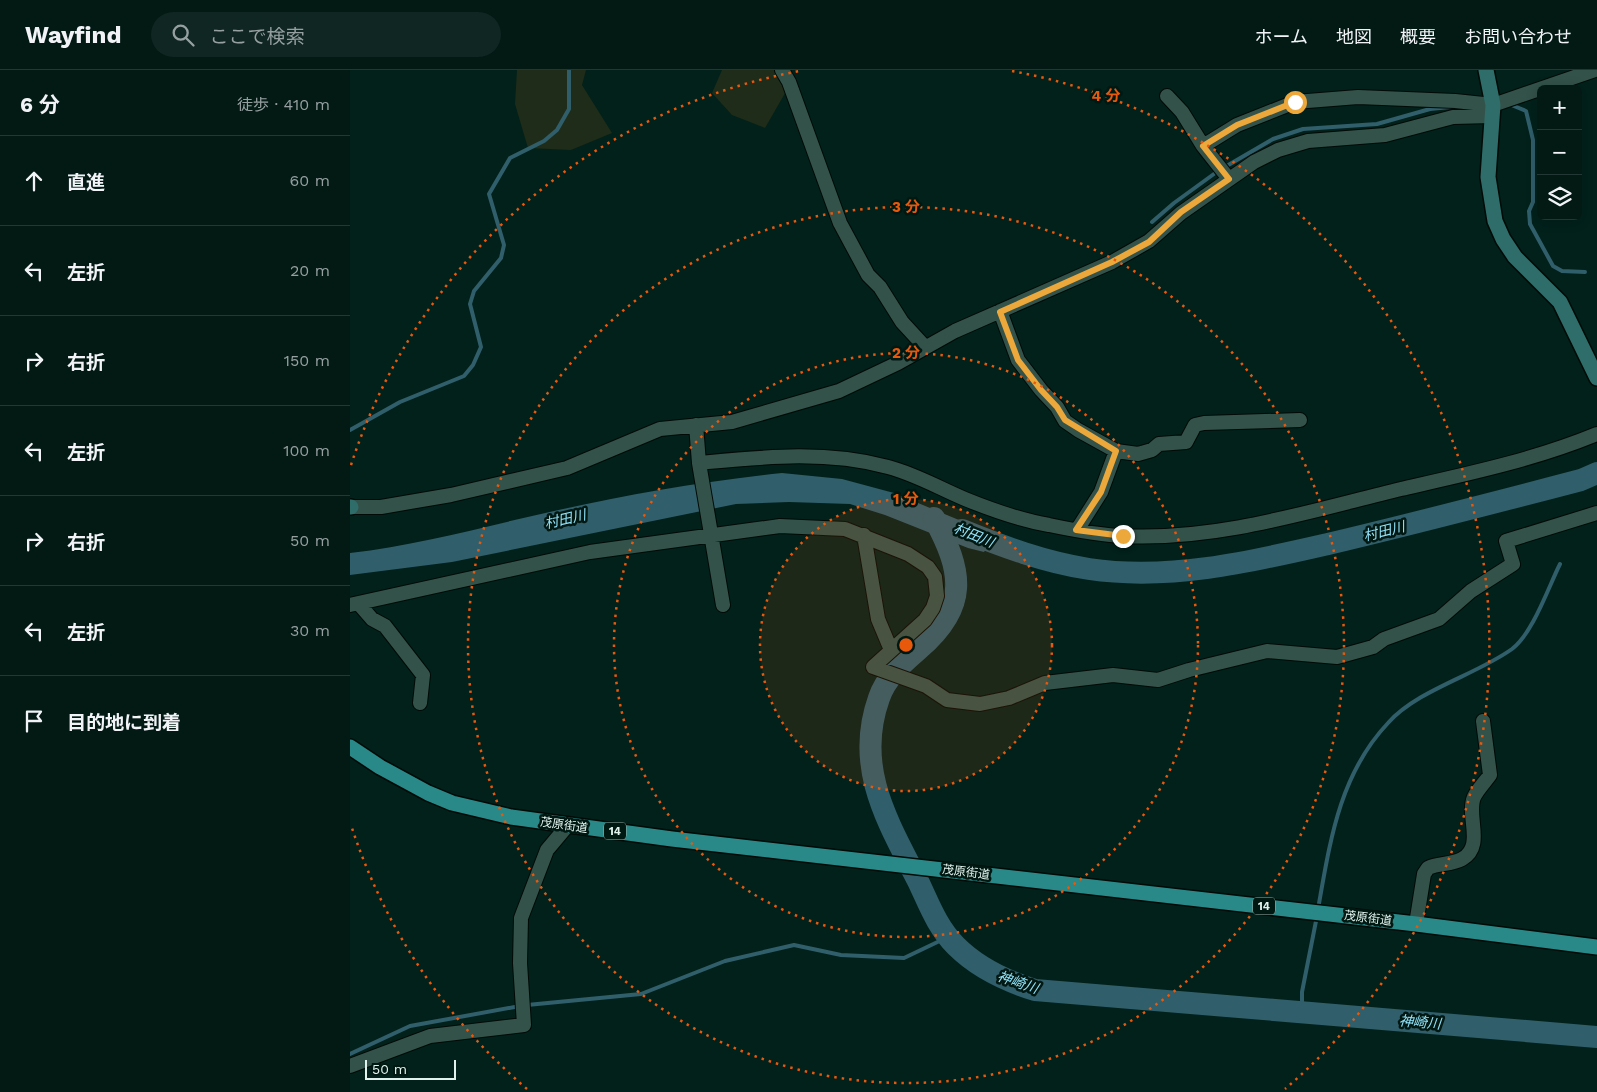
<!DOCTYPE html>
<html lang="ja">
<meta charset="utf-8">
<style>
:root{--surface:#021914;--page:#102622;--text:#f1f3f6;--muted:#96a0a0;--line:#233834}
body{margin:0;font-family:"Work Sans","Noto Sans JP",sans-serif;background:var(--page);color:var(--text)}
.controls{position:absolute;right:15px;top:15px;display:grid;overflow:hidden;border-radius:8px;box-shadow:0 2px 12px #0003}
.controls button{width:45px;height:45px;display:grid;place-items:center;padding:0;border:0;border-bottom:1px solid var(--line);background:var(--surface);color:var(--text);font:25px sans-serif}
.scale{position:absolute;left:15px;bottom:12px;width:91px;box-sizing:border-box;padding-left:5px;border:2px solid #e1f2ed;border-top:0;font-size:14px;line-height:18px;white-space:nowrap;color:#e1f2ed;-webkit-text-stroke:4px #001812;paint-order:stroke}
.stop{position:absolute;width:15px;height:15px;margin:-11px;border:4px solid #eda83b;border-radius:50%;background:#fff}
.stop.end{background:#eda83b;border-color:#fff;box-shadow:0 1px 5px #0008}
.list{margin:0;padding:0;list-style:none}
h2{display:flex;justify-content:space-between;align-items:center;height:65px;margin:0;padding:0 20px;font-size:21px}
h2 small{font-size:16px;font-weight:400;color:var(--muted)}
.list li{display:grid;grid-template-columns:32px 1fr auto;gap:15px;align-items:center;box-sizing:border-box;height:90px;padding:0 20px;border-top:1px solid var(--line)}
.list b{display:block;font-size:19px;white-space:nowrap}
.list em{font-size:16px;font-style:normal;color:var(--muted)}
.icon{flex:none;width:28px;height:28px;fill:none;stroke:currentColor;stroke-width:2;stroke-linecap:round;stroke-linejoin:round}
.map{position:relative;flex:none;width:1247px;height:1022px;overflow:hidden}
header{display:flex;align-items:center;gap:30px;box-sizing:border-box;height:70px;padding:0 25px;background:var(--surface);border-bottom:1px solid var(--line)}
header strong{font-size:24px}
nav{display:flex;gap:28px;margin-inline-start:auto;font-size:18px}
.search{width:350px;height:45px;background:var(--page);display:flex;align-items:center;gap:12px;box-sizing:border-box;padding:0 18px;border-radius:28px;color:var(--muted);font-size:19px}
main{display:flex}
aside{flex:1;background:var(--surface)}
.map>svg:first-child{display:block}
</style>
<header>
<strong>Wayfind</strong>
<div class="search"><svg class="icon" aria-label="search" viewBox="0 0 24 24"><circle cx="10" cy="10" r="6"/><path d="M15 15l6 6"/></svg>ここで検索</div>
<nav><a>ホーム</a><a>地図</a><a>概要</a><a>お問い合わせ</a></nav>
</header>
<main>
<aside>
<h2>6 分<small>徒歩 · 410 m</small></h2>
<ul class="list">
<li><svg class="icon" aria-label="ahead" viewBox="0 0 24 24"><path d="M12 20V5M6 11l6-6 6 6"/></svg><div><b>直進</b></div><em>60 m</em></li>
<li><svg class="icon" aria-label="left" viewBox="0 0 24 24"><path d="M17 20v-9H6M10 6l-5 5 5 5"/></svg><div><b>左折</b></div><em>20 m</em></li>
<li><svg class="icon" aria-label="right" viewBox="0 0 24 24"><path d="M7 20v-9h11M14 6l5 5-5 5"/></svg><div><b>右折</b></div><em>150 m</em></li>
<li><svg class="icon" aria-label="left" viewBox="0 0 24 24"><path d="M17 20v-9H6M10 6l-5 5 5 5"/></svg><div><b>左折</b></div><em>100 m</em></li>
<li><svg class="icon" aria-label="right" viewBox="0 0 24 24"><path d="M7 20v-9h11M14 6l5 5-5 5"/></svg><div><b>右折</b></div><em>50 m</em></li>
<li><svg class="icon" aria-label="left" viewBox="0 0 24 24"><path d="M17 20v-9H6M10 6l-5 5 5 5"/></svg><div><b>左折</b></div><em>30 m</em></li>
<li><svg class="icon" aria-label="arrive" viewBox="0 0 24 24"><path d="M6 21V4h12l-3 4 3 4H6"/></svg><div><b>目的地に到着</b></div></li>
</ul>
</aside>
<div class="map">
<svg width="1247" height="1022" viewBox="0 0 1247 1022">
<rect width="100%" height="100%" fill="#02211b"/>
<path fill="#1f2c19" d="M167,0H236L232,15L262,63L221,80L178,78L165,34Z
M372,0H435L442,11L415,58L382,45L362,23Z"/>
<path fill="#305e6b" d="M432,403L492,409L544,423L645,465L634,482L618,478L535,445L500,434L439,432L386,434L102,492L0,505V483C69,475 136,456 204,441C280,424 355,411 432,403Z"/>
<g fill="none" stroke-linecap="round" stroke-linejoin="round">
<path stroke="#305e6b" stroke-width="4" d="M1159,34L1176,41L1183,70V132L1179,141L1180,154L1203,196L1212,201L1235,202
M802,152L824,133L868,101L923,69L953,59L1027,54L1080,39L1100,37
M0,360L50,332L114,306L123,295L131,277L120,234L124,221L151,188L154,175L139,124L160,88L194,71L207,60L219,39V0
M968,839C980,772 989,705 1038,653C1067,620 1126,605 1162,579C1183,563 1198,518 1210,494
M177,935L291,924L375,891L444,875L491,885L554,888L598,867
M952,944V922L967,846
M0,984L60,956L170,936"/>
<path stroke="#305e6b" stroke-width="22" d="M584,448C613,502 619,536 569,579C553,593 536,607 529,628C504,698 538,752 568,811C579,834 587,857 606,876C628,898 656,911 685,920L1247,967
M612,460C654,477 694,492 739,499C819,511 900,492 978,474C1063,454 1147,432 1231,410L1247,403"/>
<defs>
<path id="street" d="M432,0L439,12L490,153L518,205L530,217L552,252L575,277
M817,26L832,42L853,76
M879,109L853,76L887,55L945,32L1008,27L1105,31L1143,35L1245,0
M650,241L668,290L691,320L707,337L715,351L728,360L766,381L788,384L802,380L809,374L836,372L845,355L854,353L950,350
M346,355L349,393L373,535
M349,393C413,387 475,380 538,397C565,404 589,418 615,429C642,440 670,450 699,455C723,460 748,465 772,466C867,471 960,441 1051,419C1117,404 1184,390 1247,364
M1,437H31L101,425L217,398L310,359L382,352L489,321L548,293L605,261L762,192L799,171L831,143L904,92L928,80L958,71L1035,65L1103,47L1142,46
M727,460L751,422L766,381
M514,465L528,549L541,580
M9,534L22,549L35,556L73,605L70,633
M0,535L240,482L430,456L495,459L558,484L578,497L585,507L587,526L583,538L575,550L523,597L576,616L597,630L630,634L659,628L695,613L763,605L808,610L839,600L917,581L987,587L1023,577L1034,569L1089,549L1121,521L1163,494L1156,471L1247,443
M1066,854L1074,804L1078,798C1088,793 1101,795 1112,789C1135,776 1116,746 1124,727C1128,719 1135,712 1140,705L1133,651
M0,996L80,966L174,955L170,893L171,848L197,780L218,755"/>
<path id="secondary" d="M1136,0L1143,35L1138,107L1145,151L1153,169L1165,187L1210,232L1247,308
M0,437H1"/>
<path id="primary" d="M0,677L30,697L78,723L102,733L161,747L322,769L1066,854L1247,877"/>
</defs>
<use href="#street" stroke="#000a06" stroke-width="16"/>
<use href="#secondary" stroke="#000a06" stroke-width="18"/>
<use href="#primary" stroke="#000a06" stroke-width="18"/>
<use href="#street" stroke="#33524a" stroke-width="14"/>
<use href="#secondary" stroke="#2e6d69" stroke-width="15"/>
<use href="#primary" stroke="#298988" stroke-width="15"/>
</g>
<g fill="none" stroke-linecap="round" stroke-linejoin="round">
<path stroke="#eda83b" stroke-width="6" d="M773,466L726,460L751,422L766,381L715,350L707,337L691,320L668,290L650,242L762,192L799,172L831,142L879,109L853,76L887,55L945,32"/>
</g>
<circle cx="556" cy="575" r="146" fill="#e8590c" fill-opacity=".12"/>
<g fill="none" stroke="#e8590c" stroke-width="2.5" stroke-dasharray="2.5 5">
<circle cx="556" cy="575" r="146"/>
<circle cx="556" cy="575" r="292"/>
<circle cx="556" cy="575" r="438"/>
<path d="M177 1019A584 584 0 0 1 1 755M1 395A584 584 0 0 1 450 1M662 1A584 584 0 0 1 935 1019"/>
</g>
<g text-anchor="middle" stroke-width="5" stroke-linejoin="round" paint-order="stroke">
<g fill="#001812" stroke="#9eb1ab" stroke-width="1">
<rect x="254" y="752.5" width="22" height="17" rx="4"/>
<rect x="903" y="827.5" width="22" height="17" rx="4"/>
</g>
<g font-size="11" font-weight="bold" fill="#e1f2ed">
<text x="265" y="765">14</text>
<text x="914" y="840">14</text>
</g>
<g font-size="12" fill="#e1f2ed" stroke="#001812">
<text transform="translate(214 755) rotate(8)" y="4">茂原街道</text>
<text transform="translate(616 802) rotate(7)" y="4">茂原街道</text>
<text transform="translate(1018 848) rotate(7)" y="4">茂原街道</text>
</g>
<g font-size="14" font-style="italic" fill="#92e2fa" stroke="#001812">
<text transform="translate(215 449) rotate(-13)" y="5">村田川</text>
<text transform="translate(1034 461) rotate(-14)" y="5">村田川</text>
<text transform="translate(624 465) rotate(22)" y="5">村田川</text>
<text transform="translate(668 912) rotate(19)" y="5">神崎川</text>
<text transform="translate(1070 952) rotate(5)" y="5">神崎川</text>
</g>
</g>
<circle cx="556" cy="575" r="8" fill="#e8590c" stroke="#001812" stroke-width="2.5"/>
<g font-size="15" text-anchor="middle" font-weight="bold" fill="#e8590c" stroke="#001812" stroke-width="5" stroke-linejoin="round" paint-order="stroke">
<text x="756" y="31">4 分</text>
<text x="556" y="142">3 分</text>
<text x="556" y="288">2 分</text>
<text x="556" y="434">1 分</text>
</g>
</svg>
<div class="controls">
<button>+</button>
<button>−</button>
<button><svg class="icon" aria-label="layers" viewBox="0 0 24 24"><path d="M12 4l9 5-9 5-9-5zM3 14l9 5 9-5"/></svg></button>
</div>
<div class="scale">50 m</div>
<div class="stop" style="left:945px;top:32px"></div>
<div class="stop end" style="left:773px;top:466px"></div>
</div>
</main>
